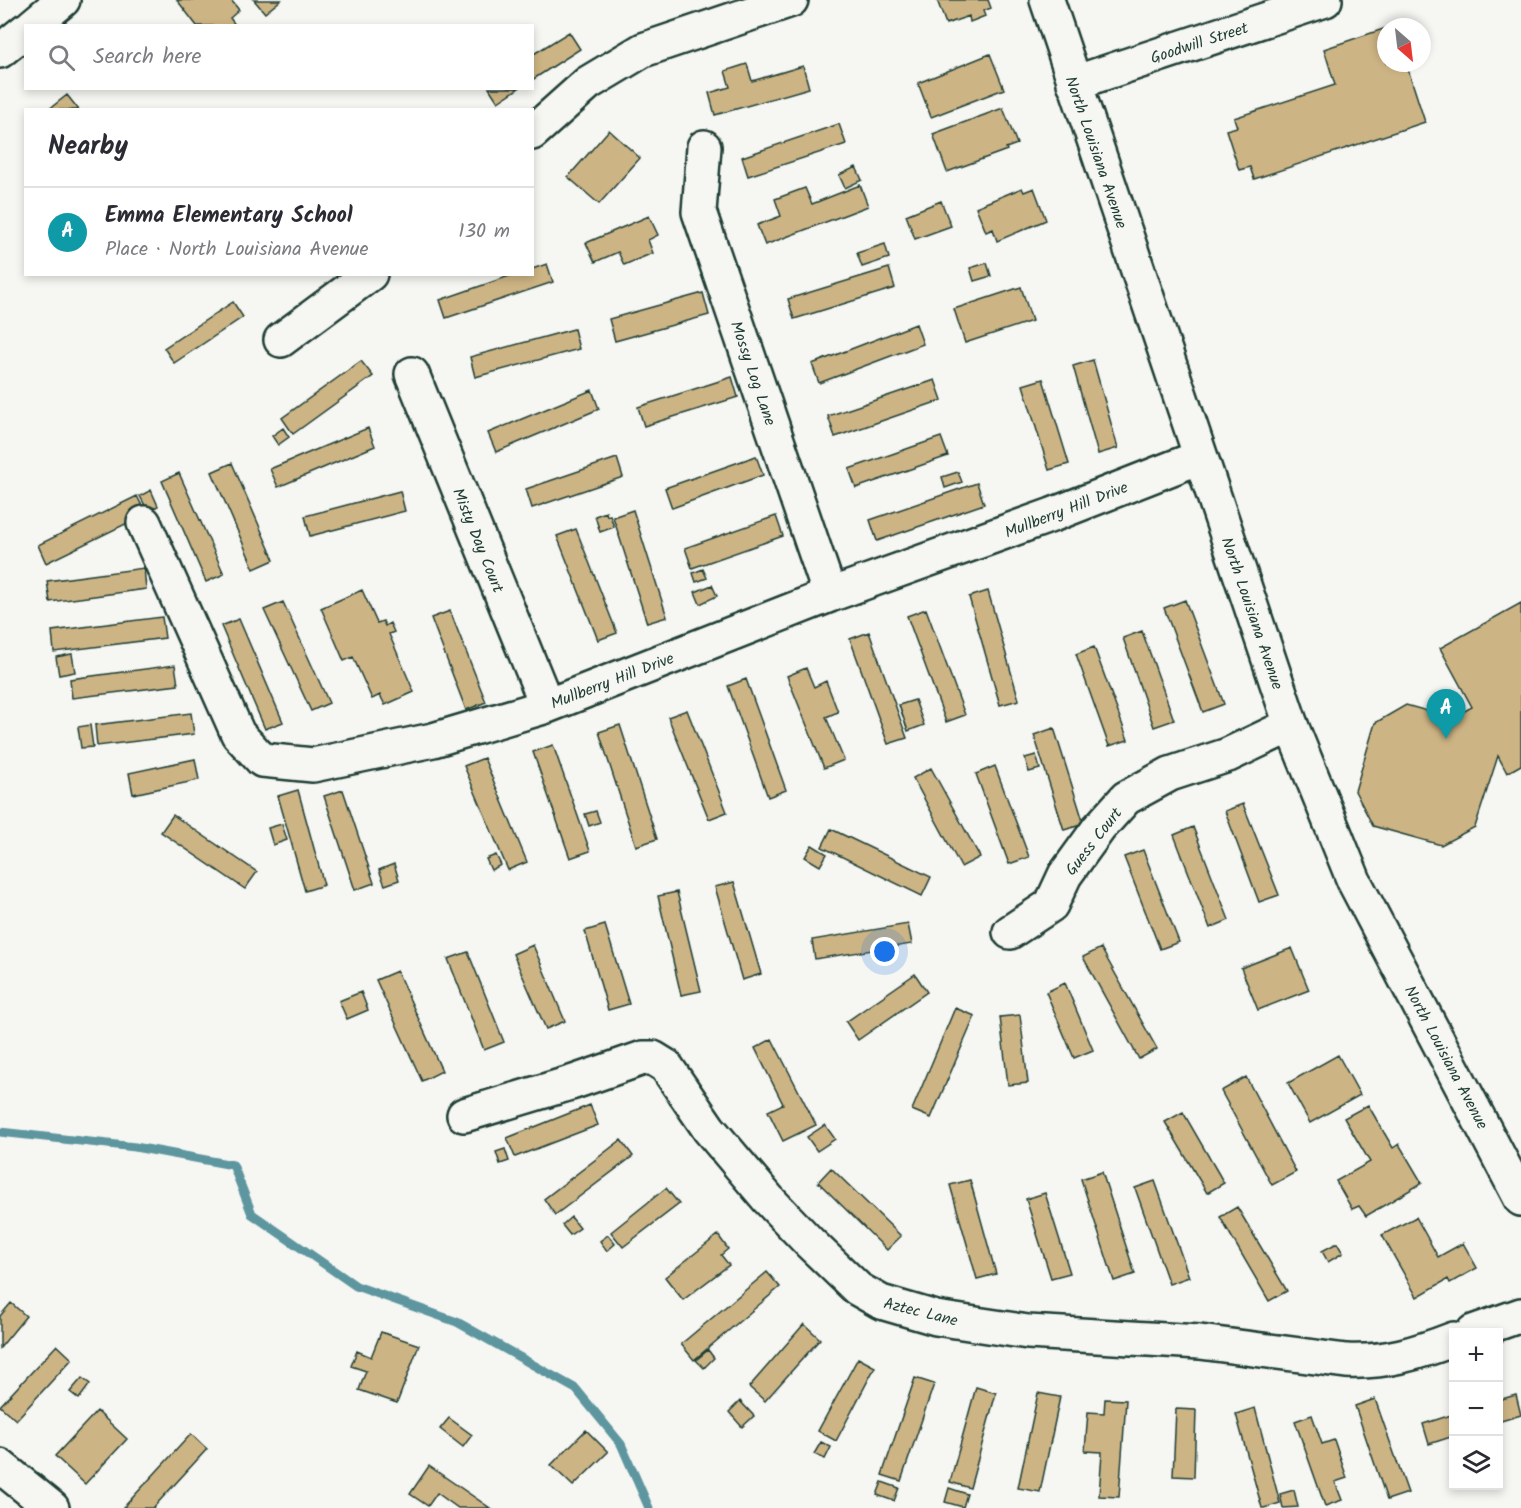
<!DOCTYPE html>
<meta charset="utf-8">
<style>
:root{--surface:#fff;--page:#f7f7f7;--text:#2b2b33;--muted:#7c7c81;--line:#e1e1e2;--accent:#1f6fb2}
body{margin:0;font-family:Kalam,sans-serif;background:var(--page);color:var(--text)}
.controls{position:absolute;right:18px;bottom:18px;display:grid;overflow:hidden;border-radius:0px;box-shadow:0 3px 9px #0003}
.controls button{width:54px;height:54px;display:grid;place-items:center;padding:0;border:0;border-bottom:2px solid var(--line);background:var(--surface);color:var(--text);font:30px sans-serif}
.compass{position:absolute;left:1377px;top:18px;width:54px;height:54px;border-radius:50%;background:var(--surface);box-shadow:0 3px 9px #0003;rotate:152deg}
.you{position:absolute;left:885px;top:952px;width:21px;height:21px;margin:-15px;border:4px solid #fff;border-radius:50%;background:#1a73e8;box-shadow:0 0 0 9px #1a73e833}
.badge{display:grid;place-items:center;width:39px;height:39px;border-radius:50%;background:var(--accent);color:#fff;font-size:20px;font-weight:700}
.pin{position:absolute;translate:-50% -50px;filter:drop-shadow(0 2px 3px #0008)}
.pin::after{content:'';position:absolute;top:32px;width:21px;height:18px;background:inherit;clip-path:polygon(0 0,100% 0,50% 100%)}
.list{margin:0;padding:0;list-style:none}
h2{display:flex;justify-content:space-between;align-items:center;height:78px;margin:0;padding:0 24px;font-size:26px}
h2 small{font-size:20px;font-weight:400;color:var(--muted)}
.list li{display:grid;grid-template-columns:39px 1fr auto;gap:18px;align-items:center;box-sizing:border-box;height:90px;padding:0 24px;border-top:2px solid var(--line)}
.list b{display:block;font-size:22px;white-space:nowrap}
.list p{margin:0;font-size:20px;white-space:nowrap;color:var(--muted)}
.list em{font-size:20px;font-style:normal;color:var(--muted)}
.icon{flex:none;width:33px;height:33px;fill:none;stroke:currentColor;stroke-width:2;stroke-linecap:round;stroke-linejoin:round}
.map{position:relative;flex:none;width:1521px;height:1508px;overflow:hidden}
.search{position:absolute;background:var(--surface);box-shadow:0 3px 9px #0003;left:24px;top:24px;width:510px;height:66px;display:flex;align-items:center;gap:15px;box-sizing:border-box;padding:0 21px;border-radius:0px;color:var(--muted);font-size:22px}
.panel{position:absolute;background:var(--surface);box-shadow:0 3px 9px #0003;left:24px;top:108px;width:510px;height:168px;border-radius:0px}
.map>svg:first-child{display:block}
</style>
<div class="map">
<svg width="1521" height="1508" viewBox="0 0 1521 1508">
<rect width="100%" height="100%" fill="#f6f6f2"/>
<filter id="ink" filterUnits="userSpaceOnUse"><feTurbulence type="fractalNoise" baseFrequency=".0167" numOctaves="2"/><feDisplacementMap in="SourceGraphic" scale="12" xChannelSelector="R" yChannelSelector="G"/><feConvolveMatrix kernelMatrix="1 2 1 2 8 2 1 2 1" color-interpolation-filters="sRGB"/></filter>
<g filter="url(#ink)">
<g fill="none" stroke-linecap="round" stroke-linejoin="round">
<path stroke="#5d969f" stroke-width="9" d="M0,1132L135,1147L233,1165L252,1214L356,1286L457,1322L576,1389L621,1444L649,1508"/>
</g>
<path fill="#cdb484" stroke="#1f3d34" stroke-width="1.5" d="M177,0H231L239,10L230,18L236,26H197Z
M254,0H281L265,13Z
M937,0H988L991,8L983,11L985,16L970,22L969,16L946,24Z
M1386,28V63H1406L1425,122L1254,179L1250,167L1239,170L1226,130L1237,127L1234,118L1335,85L1324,49Z
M569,32L580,49L532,80V55Z
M990,54L1004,89L931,117L918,83Z
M747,64L752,81L803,66L809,88L715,115L709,93L730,87L725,71Z
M489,88H519L498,102Z
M67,95L79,110H48Z
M1003,108L1017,144L1006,148L1007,150L947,172L933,134Z
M839,124L846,144L748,176L742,157Z
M609,130L640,158L599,204L568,177Z
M856,167L862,180L845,188L839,175Z
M860,185L868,206L765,245L757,225L781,216L775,199L805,188L812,204Z
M1022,188L1024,192L1034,188L1046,220L997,241L993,229L986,232L976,207Z
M941,201L951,226L915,239L906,215Z
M649,216L658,235L648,240L653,253L624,265L618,252L595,262L586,243Z
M885,244L889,258L862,267L857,253Z
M987,263L991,276L974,281L970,268Z
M547,264L553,282L446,318L440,300L515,274H532V269Z
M889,268L895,288L794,319L788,299Z
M1021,287L1032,321L965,343L954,309Z
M703,293L709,315L615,341L609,319Z
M233,302L243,317L174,363L164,348Z
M916,324L923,344L819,383L812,364Z
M574,329L579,349L475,377L470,357Z
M1093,360L1118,448L1098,454L1073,366Z
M361,361L373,376L293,434L282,418Z
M732,377L738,397L644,426L638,407Z
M1043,379L1069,464L1049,470L1023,385Z
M935,380L942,400L835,437L828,416Z
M592,390L599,409L496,452L488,433Z
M283,428L289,437L278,445L272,436Z
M368,428L375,446L278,487L270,469Z
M941,437L948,456L856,488L849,469Z
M756,456L763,475L672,508L665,488Z
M617,458L623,477L532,508L526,489Z
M232,463L274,560L254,569L212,472Z
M958,472L962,482L945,488L942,477Z
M179,473L224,574L206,582L162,481Z
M977,483L984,504L877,541L870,520Z
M151,490L158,506L148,511L140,496Z
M400,491L405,511L310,536L305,516Z
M137,496L146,514L46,563L38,545Z
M633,510L667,617L647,623L613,517Z
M606,512L607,516L610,515L614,527L600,532L595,516Z
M776,516L783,536L692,568L685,548Z
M576,529L617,633L598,640L557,536Z
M144,568L146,589L50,602L47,581Z
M703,569L707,578L696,582L693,573Z
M712,585L717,596L700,604L695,592Z
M362,590L377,623L383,621L385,626L390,623L394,632L389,634L414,692L385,705L380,695L372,699L353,657L344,661L321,608Z
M988,591L1019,700L1000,705L969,597Z
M1185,600L1224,704L1203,712L1164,608Z
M283,602L329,703L311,711L264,610Z
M1521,603V765L1507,773L1498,756L1475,827L1441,845L1373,826L1355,791L1375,723L1406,705L1452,718L1472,707L1440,648Z
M926,609L965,715L946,722L907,616Z
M450,611L486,702L466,710L431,618Z
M162,617L165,638L54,652L52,631Z
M239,619L283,722L265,729L221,626Z
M1142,631L1174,720L1154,727L1123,638Z
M869,632L907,738L888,744L850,639Z
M1094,647L1128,740L1109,746L1076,654Z
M72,654L75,672L59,675L56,657Z
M175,665L178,685L72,698L70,679Z
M806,668L814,687L826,681L838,712L826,717L844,760L824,768L787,676Z
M746,679L786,790L768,797L728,686Z
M915,700L924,725L908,731L899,705Z
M687,710L727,812L709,819L668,717Z
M191,713L194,734L97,746L95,725Z
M90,725L93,747L81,748L78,727Z
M620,725L657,839L636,846L599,732Z
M1054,728L1084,824L1064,830L1034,735Z
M553,745L590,851L570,858L533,752Z
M1036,755L1040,769L1029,772L1025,758Z
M484,758L527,862L508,870L464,766Z
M195,759L199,780L133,794L129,773Z
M995,766L1029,857L1009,864L976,774Z
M931,768L980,857L961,867L913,778Z
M298,790L324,885L305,891L278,796Z
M343,790L374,883L355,890L324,796Z
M1243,804L1279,895L1259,902L1225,811Z
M596,811L600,822L589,826L585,814Z
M173,815L257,872L245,889L161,832Z
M282,824L287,840L273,845L268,828Z
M1193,827L1229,920L1210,928L1174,835Z
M831,829L931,877L922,896L822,847Z
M812,845L827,854L820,866L805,857Z
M1143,850L1179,942L1160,949L1124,857Z
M496,855L501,865L491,870L486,859Z
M394,864L399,880L385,885L379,870Z
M734,882L761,974L742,980L715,887Z
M677,892L701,991L681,995L658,896Z
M908,924L912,944L815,959L812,940Z
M605,925L629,1004L608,1010L585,931Z
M533,945L565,1021L546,1029L513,954Z
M1101,948L1157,1049L1139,1059L1083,957Z
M1292,948L1309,990L1258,1010L1241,968Z
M468,952L504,1042L484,1050L448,959Z
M397,971L442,1071L422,1081L376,980Z
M915,974L927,992L858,1040L846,1022Z
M1065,983L1093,1050L1074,1058L1046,992Z
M361,992L368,1010L347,1019L339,1001Z
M955,1008L975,1016L931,1118L912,1110Z
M1020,1015L1028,1083L1008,1085L1000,1017Z
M772,1039L816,1125L783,1141L768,1111L783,1104L755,1048Z
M1338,1055L1360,1095L1310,1123L1288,1083Z
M1246,1077L1296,1172L1272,1185L1221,1091Z
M590,1105L598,1125L515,1157L507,1138Z
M1368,1105L1393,1148L1399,1144L1422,1183L1366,1216L1359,1206L1352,1209L1336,1181L1370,1162L1344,1118Z
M1183,1112L1224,1183L1207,1193L1165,1122Z
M825,1125L835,1139L817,1151L807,1137Z
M621,1140L633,1156L555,1215L544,1199Z
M505,1149L509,1161L500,1164L496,1152Z
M831,1168L901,1236L887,1250L818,1182Z
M1102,1172L1135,1274L1114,1281L1081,1179Z
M970,1180L996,1274L977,1279L950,1185Z
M1155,1181L1189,1277L1169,1284L1135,1188Z
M666,1188L679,1204L623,1247L611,1232Z
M1045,1193L1070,1273L1051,1278L1026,1199Z
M1237,1207L1287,1291L1269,1301L1220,1217Z
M571,1217L580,1228L570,1235L562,1225Z
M1416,1217L1438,1257L1463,1243L1477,1268L1450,1283L1448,1279L1417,1297L1382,1235Z
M608,1235L615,1244L607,1251L600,1241Z
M718,1235L728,1249L721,1255L729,1265L683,1300L665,1277Z
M1337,1243L1343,1253L1328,1262L1322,1251Z
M767,1272L780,1287L694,1360L681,1344Z
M11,1303L26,1316L0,1348V1316Z
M804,1324L820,1339L765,1401L749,1387Z
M381,1332L419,1345L397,1403L359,1390L366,1371L351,1366L357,1351L371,1357Z
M57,1345L72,1359L16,1420L0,1406Z
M708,1350L714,1358L704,1368L696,1360Z
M858,1358L875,1367L836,1441L818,1431Z
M82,1378L90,1384L79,1399L70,1392Z
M915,1378L934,1384L901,1481L882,1475Z
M976,1387L996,1393L970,1488L950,1482Z
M1038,1393L1060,1397L1040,1492L1018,1488Z
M1516,1395L1521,1415L1498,1422V1400Z
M1105,1399L1126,1400L1119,1497L1099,1496L1102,1452L1085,1451L1088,1412L1104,1413Z
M1375,1399L1408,1493L1387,1500L1355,1406Z
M740,1401L754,1416L742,1427L729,1412Z
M1255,1408L1280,1503L1264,1508H1262L1236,1414Z
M1176,1409L1196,1410L1194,1477L1173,1476Z
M97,1411L127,1439L85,1484L55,1456Z
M1454,1414V1436L1429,1444L1423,1424Z
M1312,1415L1322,1444L1334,1440L1347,1478L1335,1482L1342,1500L1325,1506L1295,1421Z
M449,1418L472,1435L463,1447L440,1429Z
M586,1430L608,1452L573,1486L551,1465Z
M191,1434L207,1449L153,1508H123Z
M821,1442L831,1447L825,1459L814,1454Z
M429,1466L490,1508H458L437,1493L428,1506L410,1494Z
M882,1482L899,1488L894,1501L877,1495Z
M949,1488L967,1494L963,1507L945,1502Z
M1294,1490L1298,1507L1283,1508L1280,1494Z"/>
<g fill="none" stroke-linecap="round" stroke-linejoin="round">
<defs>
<path id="minor" d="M1074,83L1325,0
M532,133L588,83L643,50L791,0
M704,147L699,212L830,595
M281,340L370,274
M412,374L547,706
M144,523L238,734L262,760L313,765L433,740L547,706L830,595L1052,515L1200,457
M1010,932L1051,905L1065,875L1099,828L1126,798L1170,774L1228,755L1291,725
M464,1115L574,1082L643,1058H653L666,1066L709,1129L768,1199L810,1243L858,1289L881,1302L936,1318L1028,1332L1200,1342L1346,1361C1385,1363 1418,1353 1454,1339
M1473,1332L1521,1315
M0,1466L52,1508"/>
<path id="tertiary" d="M1047,0L1291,725L1354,881L1521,1199
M32,26L63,0
M0,51L26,30"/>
</defs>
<use href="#minor" stroke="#1f3d34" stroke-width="38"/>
<use href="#tertiary" stroke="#1f3d34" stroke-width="38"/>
<use href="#minor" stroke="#f6f6f2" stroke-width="33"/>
<use href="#tertiary" stroke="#f6f6f2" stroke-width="33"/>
</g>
</g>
<g text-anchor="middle" stroke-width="5" stroke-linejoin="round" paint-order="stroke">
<g font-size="16" fill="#1f3d34" stroke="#f6f6f2">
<text transform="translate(1199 42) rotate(-18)" y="6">Goodwill Street</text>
<text transform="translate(1097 152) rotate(71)" y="6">North Louisiana Avenue</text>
<text transform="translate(754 373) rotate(71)" y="6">Mossy Log Lane</text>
<text transform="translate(1066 509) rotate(-21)" y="6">Mullberry Hill Drive</text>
<text transform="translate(479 540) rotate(68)" y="6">Misty Day Court</text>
<text transform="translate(1253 613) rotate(71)" y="6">North Louisiana Avenue</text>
<text transform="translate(612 680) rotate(-21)" y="6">Mullberry Hill Drive</text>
<text transform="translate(1093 841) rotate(-52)" y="6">Guess Court</text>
<text transform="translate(1447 1057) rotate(62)" y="6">North Louisiana Avenue</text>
<text transform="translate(921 1311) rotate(14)" y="6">Aztec Lane</text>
</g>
</g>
</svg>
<div class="controls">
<button>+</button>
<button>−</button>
<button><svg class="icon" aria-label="layers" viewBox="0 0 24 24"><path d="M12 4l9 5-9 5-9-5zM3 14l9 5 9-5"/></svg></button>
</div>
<svg class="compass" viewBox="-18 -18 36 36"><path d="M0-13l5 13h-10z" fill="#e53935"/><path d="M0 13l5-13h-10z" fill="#7c7c81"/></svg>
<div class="you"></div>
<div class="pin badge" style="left:1446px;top:739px;background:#0f9aa8">A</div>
<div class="search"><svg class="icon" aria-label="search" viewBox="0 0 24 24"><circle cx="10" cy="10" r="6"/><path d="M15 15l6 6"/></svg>Search here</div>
<section class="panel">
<h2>Nearby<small></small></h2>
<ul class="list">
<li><span class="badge" style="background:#0f9aa8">A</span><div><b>Emma Elementary School</b><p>Place · North Louisiana Avenue</p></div><em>130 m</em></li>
</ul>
</section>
</div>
